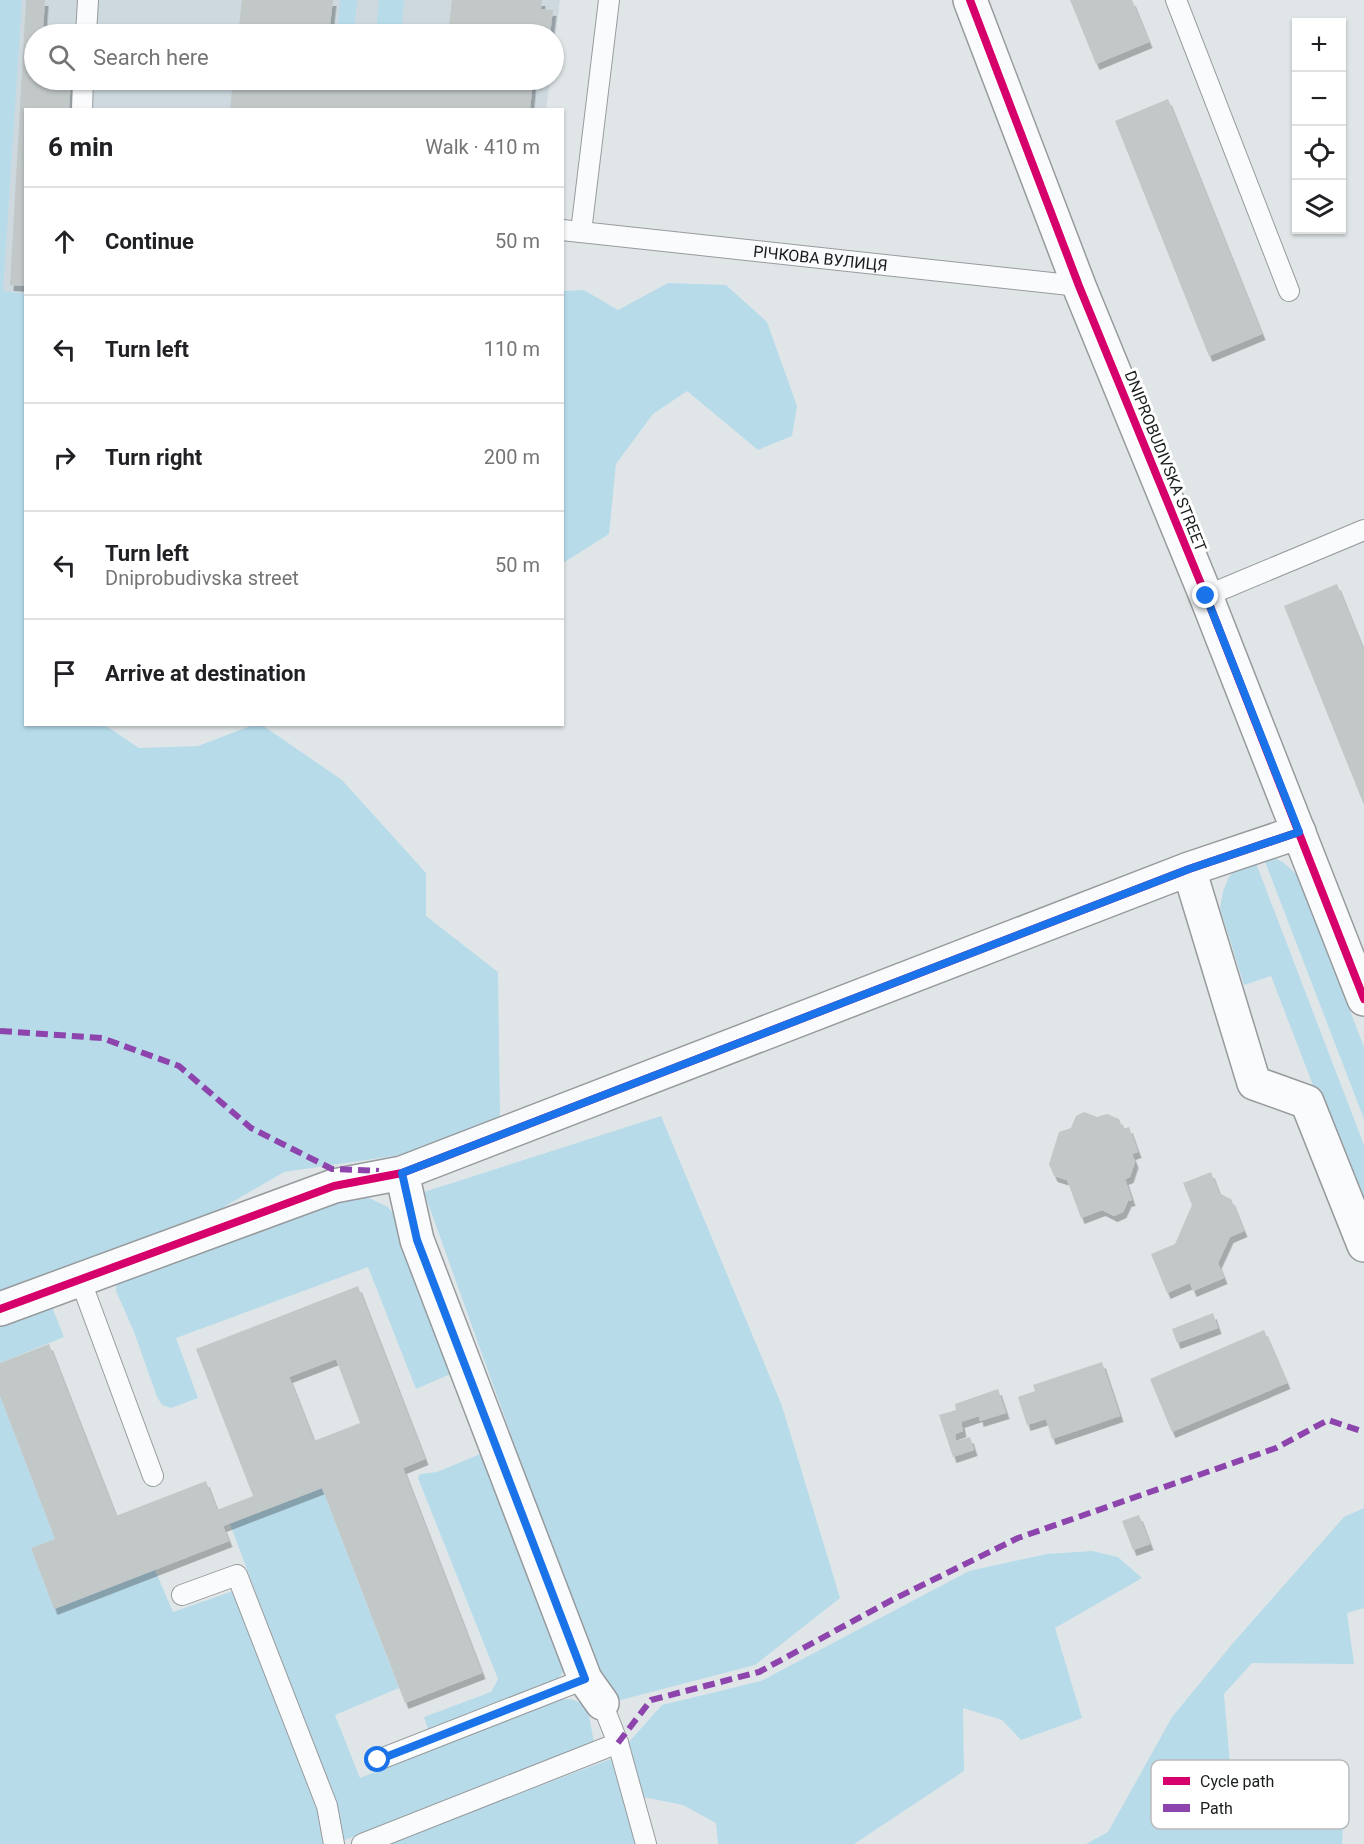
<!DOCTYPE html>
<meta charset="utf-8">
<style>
:root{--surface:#fff;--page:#f6f6f6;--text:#202124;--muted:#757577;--line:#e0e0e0}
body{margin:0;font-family:Roboto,sans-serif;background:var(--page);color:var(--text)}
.controls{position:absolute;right:18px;top:18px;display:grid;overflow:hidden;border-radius:0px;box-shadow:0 2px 4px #0004}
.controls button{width:54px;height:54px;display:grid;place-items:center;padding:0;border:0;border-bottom:2px solid var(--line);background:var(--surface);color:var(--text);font:30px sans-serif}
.stop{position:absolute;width:18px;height:18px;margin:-14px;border:4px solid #1a73e8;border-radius:50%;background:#fff}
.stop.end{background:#1a73e8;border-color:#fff;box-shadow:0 2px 6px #0008}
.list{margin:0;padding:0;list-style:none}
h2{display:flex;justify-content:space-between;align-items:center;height:78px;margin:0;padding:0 24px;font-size:26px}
h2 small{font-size:20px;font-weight:400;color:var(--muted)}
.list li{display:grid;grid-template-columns:39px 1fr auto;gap:18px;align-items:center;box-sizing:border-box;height:108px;padding:0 24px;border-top:2px solid var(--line)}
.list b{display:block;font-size:22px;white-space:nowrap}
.list p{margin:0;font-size:20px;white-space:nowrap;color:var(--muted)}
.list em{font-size:20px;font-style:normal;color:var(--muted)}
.icon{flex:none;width:33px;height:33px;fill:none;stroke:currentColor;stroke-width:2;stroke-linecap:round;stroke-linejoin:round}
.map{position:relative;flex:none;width:1364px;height:1844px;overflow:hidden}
.search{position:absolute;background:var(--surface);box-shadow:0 2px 4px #0004;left:24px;top:24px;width:540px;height:66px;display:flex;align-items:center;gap:15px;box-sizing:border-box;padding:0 21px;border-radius:33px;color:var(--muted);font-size:22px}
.panel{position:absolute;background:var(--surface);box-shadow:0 2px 4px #0004;left:24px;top:108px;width:540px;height:618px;border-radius:0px}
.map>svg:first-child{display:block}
</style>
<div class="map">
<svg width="1364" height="1844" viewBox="0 0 1364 1844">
<defs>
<filter id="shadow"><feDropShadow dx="3.5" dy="6" stdDeviation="0" flood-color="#0004"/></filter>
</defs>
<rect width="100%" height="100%" fill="#e0e6e8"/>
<path fill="#cdd9df" d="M0,0H560L554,49V34H34V80H550L546,109L26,110L25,317L0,319Z"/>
<path fill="#b8dbea" d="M0,0H22L3,291L25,294L26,724H83L108,727L139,748L198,746L253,725H262L342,780L426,873V916L498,972L500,1116L421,1152L284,1172L181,1232L0,1298Z
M340,0H357L354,34H337Z
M379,0H404L401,34H376Z
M668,283L726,285L767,322L797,406L792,436L758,450L687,391L653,414L616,464L609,534L563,563V291L584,290L618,310Z
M1275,858L1284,863L1298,876L1364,1047V1119L1264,859Z
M1256,863L1364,1145V1218L1271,976L1244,985L1220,908L1223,891L1229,877L1237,868Z
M661,1116L782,1406L840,1598L755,1665L613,1702L599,1681L424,1192Z
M336,1194L367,1197L388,1207L400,1222L460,1370L416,1389L368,1267L176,1338L198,1398L171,1408L162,1405L157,1397L134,1332L116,1291L117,1280Z
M52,1307L64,1337L0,1363V1318Z
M0,1396L55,1539L31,1548L54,1609L155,1570L173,1612L236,1590L319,1809L326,1844H0Z
M490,1450L566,1662L564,1671L556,1681L429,1732L424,1717L491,1692L498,1679L418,1478L420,1474L437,1472Z
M322,1488L399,1688L335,1715L360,1778L557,1700L571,1699L587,1705L595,1748L342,1841L335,1806L230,1524Z
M1364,1508V1608L1347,1613L1354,1664L1252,1663L1224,1694L1232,1787L1345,1789L1342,1844H1086L1108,1832L1172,1717L1233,1643L1344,1517Z
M1092,1551L1118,1557L1142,1578L1055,1628L1082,1718L1021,1740L1002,1720L963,1708L964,1771L854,1844H718L716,1823L683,1805L643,1797L628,1743L662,1705L761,1681L969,1571L1047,1554Z
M611,1759L637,1844H382Z"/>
<path fill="#c2c7c8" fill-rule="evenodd" filter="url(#shadow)" d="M26,0H45L43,30L73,31V34H34V80H71L69,110H26V286L10,285Z
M242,0H333L329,34H238Z
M452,0H542L541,9L553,10L550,34H448Z
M1070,0H1132L1149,42L1096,64Z
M233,80H417L444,82V80H533L530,110H230Z
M1168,99L1262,334L1209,356L1115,121Z
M1337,584L1364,651V805L1284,606Z
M1084,1112L1097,1117L1107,1114L1119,1119L1123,1129L1129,1127L1138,1152L1132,1154L1135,1162L1130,1177L1125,1179L1132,1200L1128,1201L1123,1212L1114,1216L1102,1210L1081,1218L1067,1180L1054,1176L1049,1164L1059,1132L1071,1128L1076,1116Z
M1211,1172L1219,1193L1231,1199L1244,1231L1230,1237L1218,1263L1224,1278L1193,1291L1190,1283L1167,1293L1151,1254L1175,1244L1192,1205L1183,1183Z
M358,1286L425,1459L403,1468L482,1673L405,1703L322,1488L223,1526L229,1541L54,1609L31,1548L55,1539L0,1396V1363L49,1344L116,1516L206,1481L217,1510L253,1496L196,1349ZM336,1359L360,1423L314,1441L289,1377Z
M1213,1313L1218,1328L1177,1343L1172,1329Z
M1264,1330L1287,1383L1172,1432L1150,1379Z
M1102,1362L1120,1416L1052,1439L1046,1419L1027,1425L1018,1397L1035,1391L1033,1385Z
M998,1389L1006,1413L980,1421L979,1416L961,1422L963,1431L955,1434L956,1441L970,1437L974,1450L953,1457L939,1415L956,1410L955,1404Z
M1139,1515L1150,1544L1133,1550L1122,1521Z"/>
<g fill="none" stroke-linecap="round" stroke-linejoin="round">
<defs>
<g id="lane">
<path d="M1176,0L1289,291"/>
<path d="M86,34L88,0"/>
<path d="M82,110L83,80"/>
<path id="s1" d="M562,230L1079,286"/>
<path d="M581,232L609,0"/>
<path d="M1206,596L1364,530"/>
<path d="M80,1279L153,1476"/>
<path d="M182,1595L237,1575L327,1806L334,1844"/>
<path d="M602,1703L618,1743L646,1844"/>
<path d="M378,1760L585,1679"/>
<path d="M362,1844L618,1743"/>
</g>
<path id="street" d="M1189,869L1254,1083L1307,1102L1364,1245
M402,1173L417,1240L585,1679L602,1703
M0,1309L334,1186L402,1173L1189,869L1299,832"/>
<path id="secondary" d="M970,0L1079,286L1206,596L1364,999"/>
</defs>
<use href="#lane" stroke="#979b9d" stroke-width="22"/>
<use href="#street" stroke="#979b9d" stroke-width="36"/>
<use href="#secondary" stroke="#979b9d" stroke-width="36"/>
<use href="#lane" stroke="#fafbfc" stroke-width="20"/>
<use href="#street" stroke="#fafbfc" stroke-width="33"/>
<use href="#secondary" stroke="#fafbfc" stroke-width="33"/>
<path stroke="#8e44ad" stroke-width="6" stroke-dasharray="12 6" stroke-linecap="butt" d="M0,1031L102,1038L179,1066L251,1128L332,1169L379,1171
M618,1743L651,1700L759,1672L892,1600L1018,1538L1276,1448L1328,1420L1364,1432"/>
<defs>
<path id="cycleway" d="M970,0L1079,286L1206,596L1364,999
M0,1309L334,1186L402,1173L1189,869L1299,832"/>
</defs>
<use href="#cycleway" stroke="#fff" stroke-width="11"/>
<use href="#cycleway" stroke="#d6006c" stroke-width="8"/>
</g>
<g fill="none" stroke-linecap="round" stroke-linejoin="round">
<path stroke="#1a73e8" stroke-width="8" d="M378,1760L585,1679L417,1240L402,1173L1189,869L1299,832L1206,596"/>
</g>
<g text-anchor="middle" stroke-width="6" stroke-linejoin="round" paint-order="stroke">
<g font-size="16" fill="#191d1e" stroke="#fff">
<text dy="6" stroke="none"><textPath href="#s1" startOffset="260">РІЧКОВА ВУЛИЦЯ</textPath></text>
<text transform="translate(1166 461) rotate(68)" y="6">DNIPROBUDIVSKA STREET</text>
</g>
</g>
<rect x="1151" y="1760" width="198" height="69" rx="9" fill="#fff" stroke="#babbbc" stroke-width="1.5"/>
<rect x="1163" y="1777" width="27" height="8" fill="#d6006c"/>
<rect x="1163" y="1804" width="27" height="8" fill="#8e44ad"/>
<g font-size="16" fill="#191d1e">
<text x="1200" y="1787">Cycle path</text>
<text x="1200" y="1814">Path</text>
</g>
</svg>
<div class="controls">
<button>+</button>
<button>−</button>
<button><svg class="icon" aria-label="locate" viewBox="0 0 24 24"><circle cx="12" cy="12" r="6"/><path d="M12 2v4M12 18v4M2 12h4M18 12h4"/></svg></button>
<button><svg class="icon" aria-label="layers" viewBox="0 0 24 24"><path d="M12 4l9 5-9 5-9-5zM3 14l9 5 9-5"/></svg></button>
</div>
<div class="stop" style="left:378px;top:1760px"></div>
<div class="stop end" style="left:1206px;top:596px"></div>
<div class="search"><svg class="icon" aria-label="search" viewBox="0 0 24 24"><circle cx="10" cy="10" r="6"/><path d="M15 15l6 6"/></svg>Search here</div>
<section class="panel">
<h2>6 min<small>Walk · 410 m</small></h2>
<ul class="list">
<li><svg class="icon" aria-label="ahead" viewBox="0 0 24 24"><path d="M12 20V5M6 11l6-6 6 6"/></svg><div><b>Continue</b></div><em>50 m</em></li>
<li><svg class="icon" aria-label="left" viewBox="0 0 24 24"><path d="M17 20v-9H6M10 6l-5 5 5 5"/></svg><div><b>Turn left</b></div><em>110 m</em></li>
<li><svg class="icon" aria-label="right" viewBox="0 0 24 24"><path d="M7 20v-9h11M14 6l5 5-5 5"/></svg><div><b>Turn right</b></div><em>200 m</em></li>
<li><svg class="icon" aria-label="left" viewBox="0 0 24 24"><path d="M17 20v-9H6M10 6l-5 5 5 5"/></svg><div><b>Turn left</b><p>Dniprobudivska street</p></div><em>50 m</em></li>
<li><svg class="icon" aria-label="arrive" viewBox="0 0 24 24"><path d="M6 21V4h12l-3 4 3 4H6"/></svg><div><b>Arrive at destination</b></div></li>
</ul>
</section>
</div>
